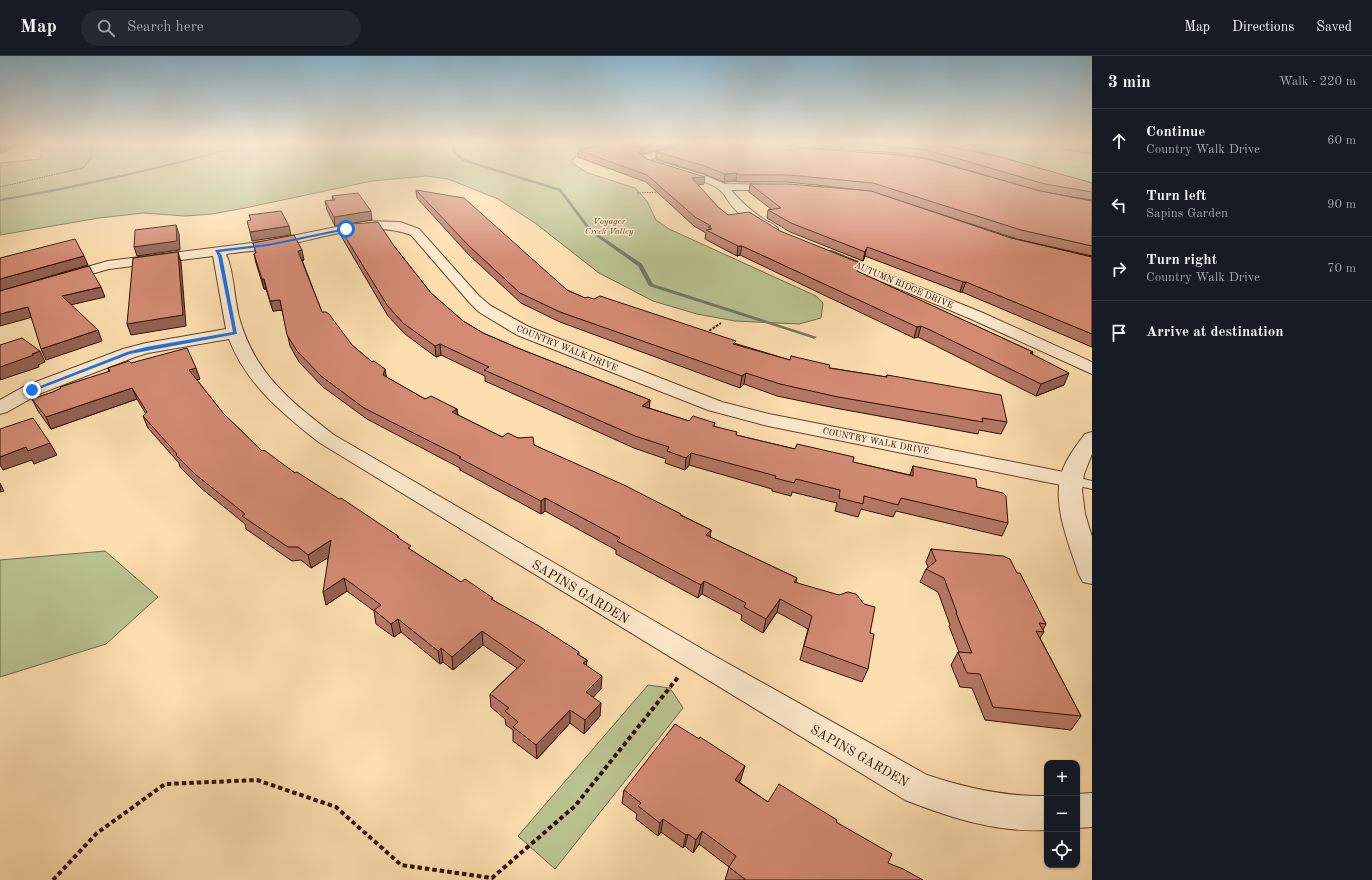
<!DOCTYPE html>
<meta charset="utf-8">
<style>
:root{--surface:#171b24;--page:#242831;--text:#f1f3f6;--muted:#9ea1a6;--line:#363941}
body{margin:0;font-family:"Old Standard TT",serif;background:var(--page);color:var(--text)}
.controls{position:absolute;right:12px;bottom:12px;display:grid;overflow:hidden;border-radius:8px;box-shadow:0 1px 3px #0004}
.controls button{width:36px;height:36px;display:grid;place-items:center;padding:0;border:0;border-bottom:1px solid var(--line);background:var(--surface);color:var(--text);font:20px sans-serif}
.stop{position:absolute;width:12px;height:12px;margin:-9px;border:3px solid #1a73e8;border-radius:50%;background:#fff}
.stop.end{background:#1a73e8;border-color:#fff;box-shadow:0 1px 4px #0008}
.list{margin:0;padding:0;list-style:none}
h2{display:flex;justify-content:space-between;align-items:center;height:52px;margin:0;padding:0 16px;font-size:17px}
h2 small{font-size:13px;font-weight:400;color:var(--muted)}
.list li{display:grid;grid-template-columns:26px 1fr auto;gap:12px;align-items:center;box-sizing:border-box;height:64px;padding:0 16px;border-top:1px solid var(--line)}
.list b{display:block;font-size:15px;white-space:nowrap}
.list p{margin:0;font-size:13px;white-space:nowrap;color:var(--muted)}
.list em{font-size:13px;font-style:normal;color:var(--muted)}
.icon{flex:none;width:22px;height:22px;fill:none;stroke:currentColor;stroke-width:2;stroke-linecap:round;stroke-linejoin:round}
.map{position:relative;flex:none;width:1092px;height:824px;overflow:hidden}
header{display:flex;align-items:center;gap:24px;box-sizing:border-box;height:56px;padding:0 20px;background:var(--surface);border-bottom:1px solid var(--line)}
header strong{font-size:19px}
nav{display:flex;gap:22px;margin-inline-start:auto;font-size:14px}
.search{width:280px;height:36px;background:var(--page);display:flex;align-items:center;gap:10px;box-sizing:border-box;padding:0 14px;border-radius:22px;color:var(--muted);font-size:15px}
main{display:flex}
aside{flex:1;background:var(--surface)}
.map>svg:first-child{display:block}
</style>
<header>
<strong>Map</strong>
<div class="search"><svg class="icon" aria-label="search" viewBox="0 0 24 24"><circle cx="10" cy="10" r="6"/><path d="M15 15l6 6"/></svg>Search here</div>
<nav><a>Map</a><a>Directions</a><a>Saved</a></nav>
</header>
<main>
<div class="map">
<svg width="1092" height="824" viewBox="0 0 1092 824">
<rect width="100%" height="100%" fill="#fddeb0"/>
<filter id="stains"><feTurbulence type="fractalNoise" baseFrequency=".005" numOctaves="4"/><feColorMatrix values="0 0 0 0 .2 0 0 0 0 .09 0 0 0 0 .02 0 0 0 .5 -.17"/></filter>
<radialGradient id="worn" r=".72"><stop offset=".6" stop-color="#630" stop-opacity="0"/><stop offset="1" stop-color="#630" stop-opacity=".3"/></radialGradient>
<path fill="#b9c290" stroke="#746848" d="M43,87H614L589,93L574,102L572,107L588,117L635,132L647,145L656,164L669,173L816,240L823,247L821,262L799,268L735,265L697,258L653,245L599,217L535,167L498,143L448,123L426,120L372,125L245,152L212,158L185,160L143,157L99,162L0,179V107L40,103Z
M894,87H1092V130L1029,113L1012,103L989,97Z
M105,495L158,541L106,588L0,621V504Z
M648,629L670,632L683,652L555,813L518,780Z"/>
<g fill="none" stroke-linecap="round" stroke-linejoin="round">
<path fill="#727767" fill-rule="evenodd" d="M249,87H251L189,105L126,120L63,134L0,145V143C84,128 167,110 249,87Z
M454,87H456L455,95L464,103L561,133L591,173L642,208L653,228L817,281L814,283L812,282L649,230L638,210L589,175L559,135L462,105L452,95Z
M1014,87L1051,89L1092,97V99L1051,91Z"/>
<defs>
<path id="service" d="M1071,420L1092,425V433L1066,427L1064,424L1066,421Z"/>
<path id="minor" d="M691,87H705L703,89L650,103L701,118L725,128L784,129L785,131L780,134H731C741,146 752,156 765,164C769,167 775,168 778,173L776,176C765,179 740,160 733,151C728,146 725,138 720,134C703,119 650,117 640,104L643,99Z
M365,165L400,166L419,173L479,240L491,250L529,271L722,346L769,358L1079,419L1082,424L1079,429L1071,431L768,370L708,354L517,279L479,256L469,246L411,179C369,162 312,185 269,193C254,195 240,196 226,198C234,215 234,242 239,261C254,317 290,345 334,379L704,594L927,719C966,732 1005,741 1047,740V774C997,777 951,762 905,744L320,387C283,358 246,328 229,283L148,297L135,301L39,338L7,356L0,358V344L25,330L123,293L146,287L226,273L213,200L109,213L63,226L58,225L56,222L58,219L108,205L268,185Z
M831,195L983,257L1092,306V318L971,263L826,202L824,199L826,196Z
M1092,737V771L1077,772V738Z"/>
<path id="tertiary" d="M1092,376V398L1084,418L1082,434L1085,458L1092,481V528L1083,526L1079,519C1070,490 1054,455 1060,423C1063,407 1075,391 1085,378Z"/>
</defs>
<use href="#service" stroke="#62432c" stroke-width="2"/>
<use href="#minor" stroke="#62432c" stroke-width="2"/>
<use href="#tertiary" stroke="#62432c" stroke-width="2"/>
<path stroke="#2e0f00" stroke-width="1" stroke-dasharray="1.5 1" stroke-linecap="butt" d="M0,131L83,112L91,102V87
M637,137L661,136"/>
<path stroke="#2e0f00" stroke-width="2" stroke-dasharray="2.5 1.5" stroke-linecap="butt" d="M706,277L721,267"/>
<path stroke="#2e0f00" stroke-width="4" stroke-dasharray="4.5 3" stroke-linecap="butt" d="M53,824L97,777L165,728L257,724L336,751L401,809L492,822L575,750L679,620"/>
<use href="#service" fill="#feeacc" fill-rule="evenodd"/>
<use href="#minor" fill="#feeacc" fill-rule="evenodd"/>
<use href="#tertiary" fill="#feeacc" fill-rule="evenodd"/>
</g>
<path fill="#b57864" stroke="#2e0f00" d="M774,87H926L1092,127V144L1042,136L926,102L886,96L810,92Z
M578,94L642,98L641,99L647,103L704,128L698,129L718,151L728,159L780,175L858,216L1033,296L1032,298L1064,329L1036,340L918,281L914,282L740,199L737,200L705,183L706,177L694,170L646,126L578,101Z
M656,96L1040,135L1092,145V200L1017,183L870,135L788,126H738L736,125L724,126L701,117L656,103Z
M750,128L1011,182L1092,201V291L962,236H960L865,200L863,205L790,176L767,162L768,154L771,153L749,136Z
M416,134L567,234L585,242L790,304L791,300L830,312L886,321L887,319L1007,366L1001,378L979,374L978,378L835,352L777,340L744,328L740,332L560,266L521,247L469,199L417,142Z
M332,140L372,164L335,170L327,154L325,145L333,144Z
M338,169L394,190L431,237L463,265L483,277L520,293L650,344L649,352L689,365L715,367L714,370L736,379L795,393L910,419L913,410L977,431L1008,467L1002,480L896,455L893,461L861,453L858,461L835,455L837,447L792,436L791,440L772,435V433L689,409L685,414L665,407L666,403L634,392L485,325V320L441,299L436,301L405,278L388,260L340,178Z
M253,187L304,204H302L322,256L352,289L372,306L385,313L386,321L425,343L457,353L458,359L502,381L518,382L534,389L681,458V459L711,474L710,481L797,522L796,526L870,577L868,613L862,626L800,604L808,573L777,556L763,577L741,564L742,559L702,538L698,542L616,498V494L545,455L541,458L460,414V412L367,363L323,331L299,306L290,290L282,254L273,255L266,233H264L256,207L254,198L256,197Z
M131,307L200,323L197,324L223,357L262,395L295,417L398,480L399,482L411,494L461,526L493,544L579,596V599L587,604L586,610L601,633L593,641L600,660L584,678L570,667L537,703L513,685V674L506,669L505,663L491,651L490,638L517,612L483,589L453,614L443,606L440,608L401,576L394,581L376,568L374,555L347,535L326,549L328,501L311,512L301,504L292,505L246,473L245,468L201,432L180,411L179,407L148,372L143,360L146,358L137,343L51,373L38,355L32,343L53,336L61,333L60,331L109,316L108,312Z
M931,493L1017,517L1046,568L1043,574L1044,576L1040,582L1081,660L1071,674L985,664L972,632L960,631L951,609L958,596H959L949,570L950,569L938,536L920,526L926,513L928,511L926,506Z
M741,723L739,726L768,746L836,766L888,807L923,824H725L729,811L699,788L693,797L685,790L683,792L661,776L658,780L636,763L637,758L622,747L624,734Z"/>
<path fill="#946151" stroke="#2e0f00" d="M7,87H24L0,98V90Z
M661,87H687L642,98L639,104V97L642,91Z
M737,117L736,125L724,126L725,118Z
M705,121L704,128L691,130L692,122Z
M371,155L372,164L335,170L334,161Z
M176,169L179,178L180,194L137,200L134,191Z
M289,170L291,179L252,185L250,176Z
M738,190H742L740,199L737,200Z
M867,191L865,200L863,205L865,196Z
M302,194L304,204H300L298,195Z
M178,196L181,206L186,270L131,279L127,268Z
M84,200L88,209L0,235V223Z
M262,223H264L266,233H264Z
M963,226H966L962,236H960Z
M101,231L105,241L66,250L62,240Z
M280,244L282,254L273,255L270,245Z
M28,251L33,261L0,270V258Z
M921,270L918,281L914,282L917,271Z
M98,274L102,285L46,304L41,293Z
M440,288L441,299L436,301L435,290Z
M40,295L45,306L38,309L39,311L0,324V311Z
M196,312L200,323L193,325L189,314Z
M385,313L387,325L383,319Z
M746,317L744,328L740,332L742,320Z
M1069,317L1064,329L1036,340L1041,328Z
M132,332L137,343L51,373L46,361Z
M650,344L649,356L642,350Z
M457,353L458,365L452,356Z
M50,387L57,399L34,408L32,404L3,414L0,409V401L26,391Z
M691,397L689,409L685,414L686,402Z
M0,427L4,435L0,436Z
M545,442V455L541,458V445Z
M711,474L709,487L706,479Z
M331,484L334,498L311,512L308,499Z
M344,522L347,535L326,549L323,536Z
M704,525L702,538L698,542L701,529Z
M780,543L777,556L763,577L766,563Z
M398,563L401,576L394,581L391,568Z
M482,575L483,589L453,614L452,601Z
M441,592L443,606L440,608L438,595Z
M587,604L586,617L583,607Z
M602,620L601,633L585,650L586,636Z
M601,647L600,660L584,678L585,664Z
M570,654V667L537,703L536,689Z
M745,710L741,723L732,737L735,724Z
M663,763L661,776L658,780L660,767Z
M702,775L699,788L693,797L696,784Z
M688,778L685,790L683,792L686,779Z"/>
<path fill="#d38b74" stroke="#2e0f00" d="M0,87H7L0,90Z
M608,87H661L642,91L639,97L647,103L705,121L692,122L718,151L728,159L749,156L780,175L860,207L857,215L1033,296L1030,297L1069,317L1041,328L930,274L921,270L917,271L742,190H738L706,174L712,173L708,171L711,170L695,161L647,119L578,94Z
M693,87H765L811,93L888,98L927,103L1040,135L1092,145V190L1021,174L873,127L789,119H739L737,117L725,118L702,109L656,96Z
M841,87H926L938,88L1000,101L1092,127V136L1045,128L928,94L888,90Z
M750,128H789L871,135L1011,182L1092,201V278L966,226H963L867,191L865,196L791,167L768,154L781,152Z
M416,134L464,142L567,234L585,242L588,241L594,243L600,240L736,285L733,288L790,304L791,300L830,309L829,312L887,321V319L1001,339L1007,366L982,362L983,366L838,341L780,328L746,317L742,320L560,256L520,237L469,190Z
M358,137L371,155L334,161L325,145L335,144L332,140Z
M281,155L289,170L250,176L247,165L251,164L249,159Z
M378,166L394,190L431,237L463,265L483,277L520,293L650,344L642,350L689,365L693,360L715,367L713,370L737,376L736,379L795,393L797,388L854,401L853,406L913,420V410L976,423L977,431L1003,437L1006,440L1008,467L901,442L898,449L864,440L863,448L839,442L840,434L796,423L794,427L775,422L776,420L691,397L686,402L667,395L669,391L635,380L484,314L489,311L440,288L435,290L403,267L387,249L338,169Z
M176,169L177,185L134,191L135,174Z
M294,179L302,194L298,195L322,256H326L329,258L352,289L372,306L374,305L385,313L383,319L425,343L431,340L457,353L452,356L502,381L508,377L518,382L533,381L534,389L624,429L681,458L680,459L711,474L706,479L797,522L794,526L839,539L848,536L856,538L864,548L875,551L870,577L874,578L868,613L804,590L812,560L780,543L766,563L744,551L746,547L704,525L701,529L617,485L620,482L545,442L541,445L459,402L461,401L364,352L321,320L297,295L287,279L280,244L270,245L264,223H262L254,198L256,197L253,187Z
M75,183L84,200L0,223V202Z
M178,196L183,259L127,268L133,202Z
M89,210L101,231L62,240L98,274L41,293L28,251L0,258V235Z
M22,282L40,295L32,298L34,299L0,311V289Z
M187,292L196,312L189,314L223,357L262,395L264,394L295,417L297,416L339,443L341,442L398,480L397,481L411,490L408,492L461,526L465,523L493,542L491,543L539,570L579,596L577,598L587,604L583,607L602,620L586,636L601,647L585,664L570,654L536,689L513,671L518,666L505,655L509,652L490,638L525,605L482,575L452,601L441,592L438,595L398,563L391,568L374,554L381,549L344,522L323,536L331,484L308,499L298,491H288L242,460L245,458L196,419L176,399L177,398L143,360L147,356L132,332L46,361L32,343L53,336L61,332L60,331L110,315L108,312L129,305L131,307Z
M33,362L50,387L28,395L26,391L0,401V373Z
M931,493L1003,500L1010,503L1017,517H1020L1046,568L1039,567L1044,576L1036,575L1081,660L993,651L980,618L967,617L958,596L972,597L956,557H957L944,522L926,513L936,505Z
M675,668L699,683L700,681L745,710L735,724L768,746L779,728L837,764L836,766L892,798L888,807L903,813L923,824H746L729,811L736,800L702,775L696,784L688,778L686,779L663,763L660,767L638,750L641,747L624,734Z"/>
<linearGradient id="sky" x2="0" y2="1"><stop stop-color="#8bb7d0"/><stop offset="0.43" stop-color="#fef0db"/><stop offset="1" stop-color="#fef0db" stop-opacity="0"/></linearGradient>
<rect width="1092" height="202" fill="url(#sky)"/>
<path fill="#1a73e8" d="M346,172L347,174L268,190L219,196L222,200L237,278L130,298L34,335L30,334L127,296L146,291L233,276L218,200L215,194L268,188Z"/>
<g text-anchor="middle" stroke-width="3" stroke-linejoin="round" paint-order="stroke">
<g font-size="9" font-style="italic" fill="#5f4e32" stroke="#feeacc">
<text x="609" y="168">Voyager<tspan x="609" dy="10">Creek Valley</tspan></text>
</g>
<g font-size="9" fill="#2e0f00" stroke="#feeacc">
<text transform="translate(904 229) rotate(23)" y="3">AUTUMN RIDGE DRIVE</text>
<text transform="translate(567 292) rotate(22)" y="3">COUNTRY WALK DRIVE</text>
<text transform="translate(876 385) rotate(11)" y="3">COUNTRY WALK DRIVE</text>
</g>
<g font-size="13" fill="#2e0f00" stroke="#feeacc">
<text transform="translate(581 535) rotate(31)" y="5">SAPINS GARDEN</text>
<text transform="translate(860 699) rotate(30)" y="5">SAPINS GARDEN</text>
</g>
</g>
<rect width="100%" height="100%" filter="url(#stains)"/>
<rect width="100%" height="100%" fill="url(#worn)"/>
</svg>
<div class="controls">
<button>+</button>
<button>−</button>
<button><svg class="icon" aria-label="locate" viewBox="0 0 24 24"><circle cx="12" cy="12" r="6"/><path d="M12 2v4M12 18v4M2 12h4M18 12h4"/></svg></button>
</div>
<div class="stop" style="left:346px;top:173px"></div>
<div class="stop end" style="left:32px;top:334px"></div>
</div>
<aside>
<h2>3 min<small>Walk · 220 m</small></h2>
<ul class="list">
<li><svg class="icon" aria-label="ahead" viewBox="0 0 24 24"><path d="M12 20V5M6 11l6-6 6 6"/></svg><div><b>Continue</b><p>Country Walk Drive</p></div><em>60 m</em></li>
<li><svg class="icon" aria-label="left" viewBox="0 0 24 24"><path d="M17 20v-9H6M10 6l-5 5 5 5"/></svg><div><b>Turn left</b><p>Sapins Garden</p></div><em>90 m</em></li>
<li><svg class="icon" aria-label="right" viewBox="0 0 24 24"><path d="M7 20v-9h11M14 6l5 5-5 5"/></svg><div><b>Turn right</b><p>Country Walk Drive</p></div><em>70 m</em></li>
<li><svg class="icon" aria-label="arrive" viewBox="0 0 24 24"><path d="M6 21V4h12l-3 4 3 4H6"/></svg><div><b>Arrive at destination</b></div></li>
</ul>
</aside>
</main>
